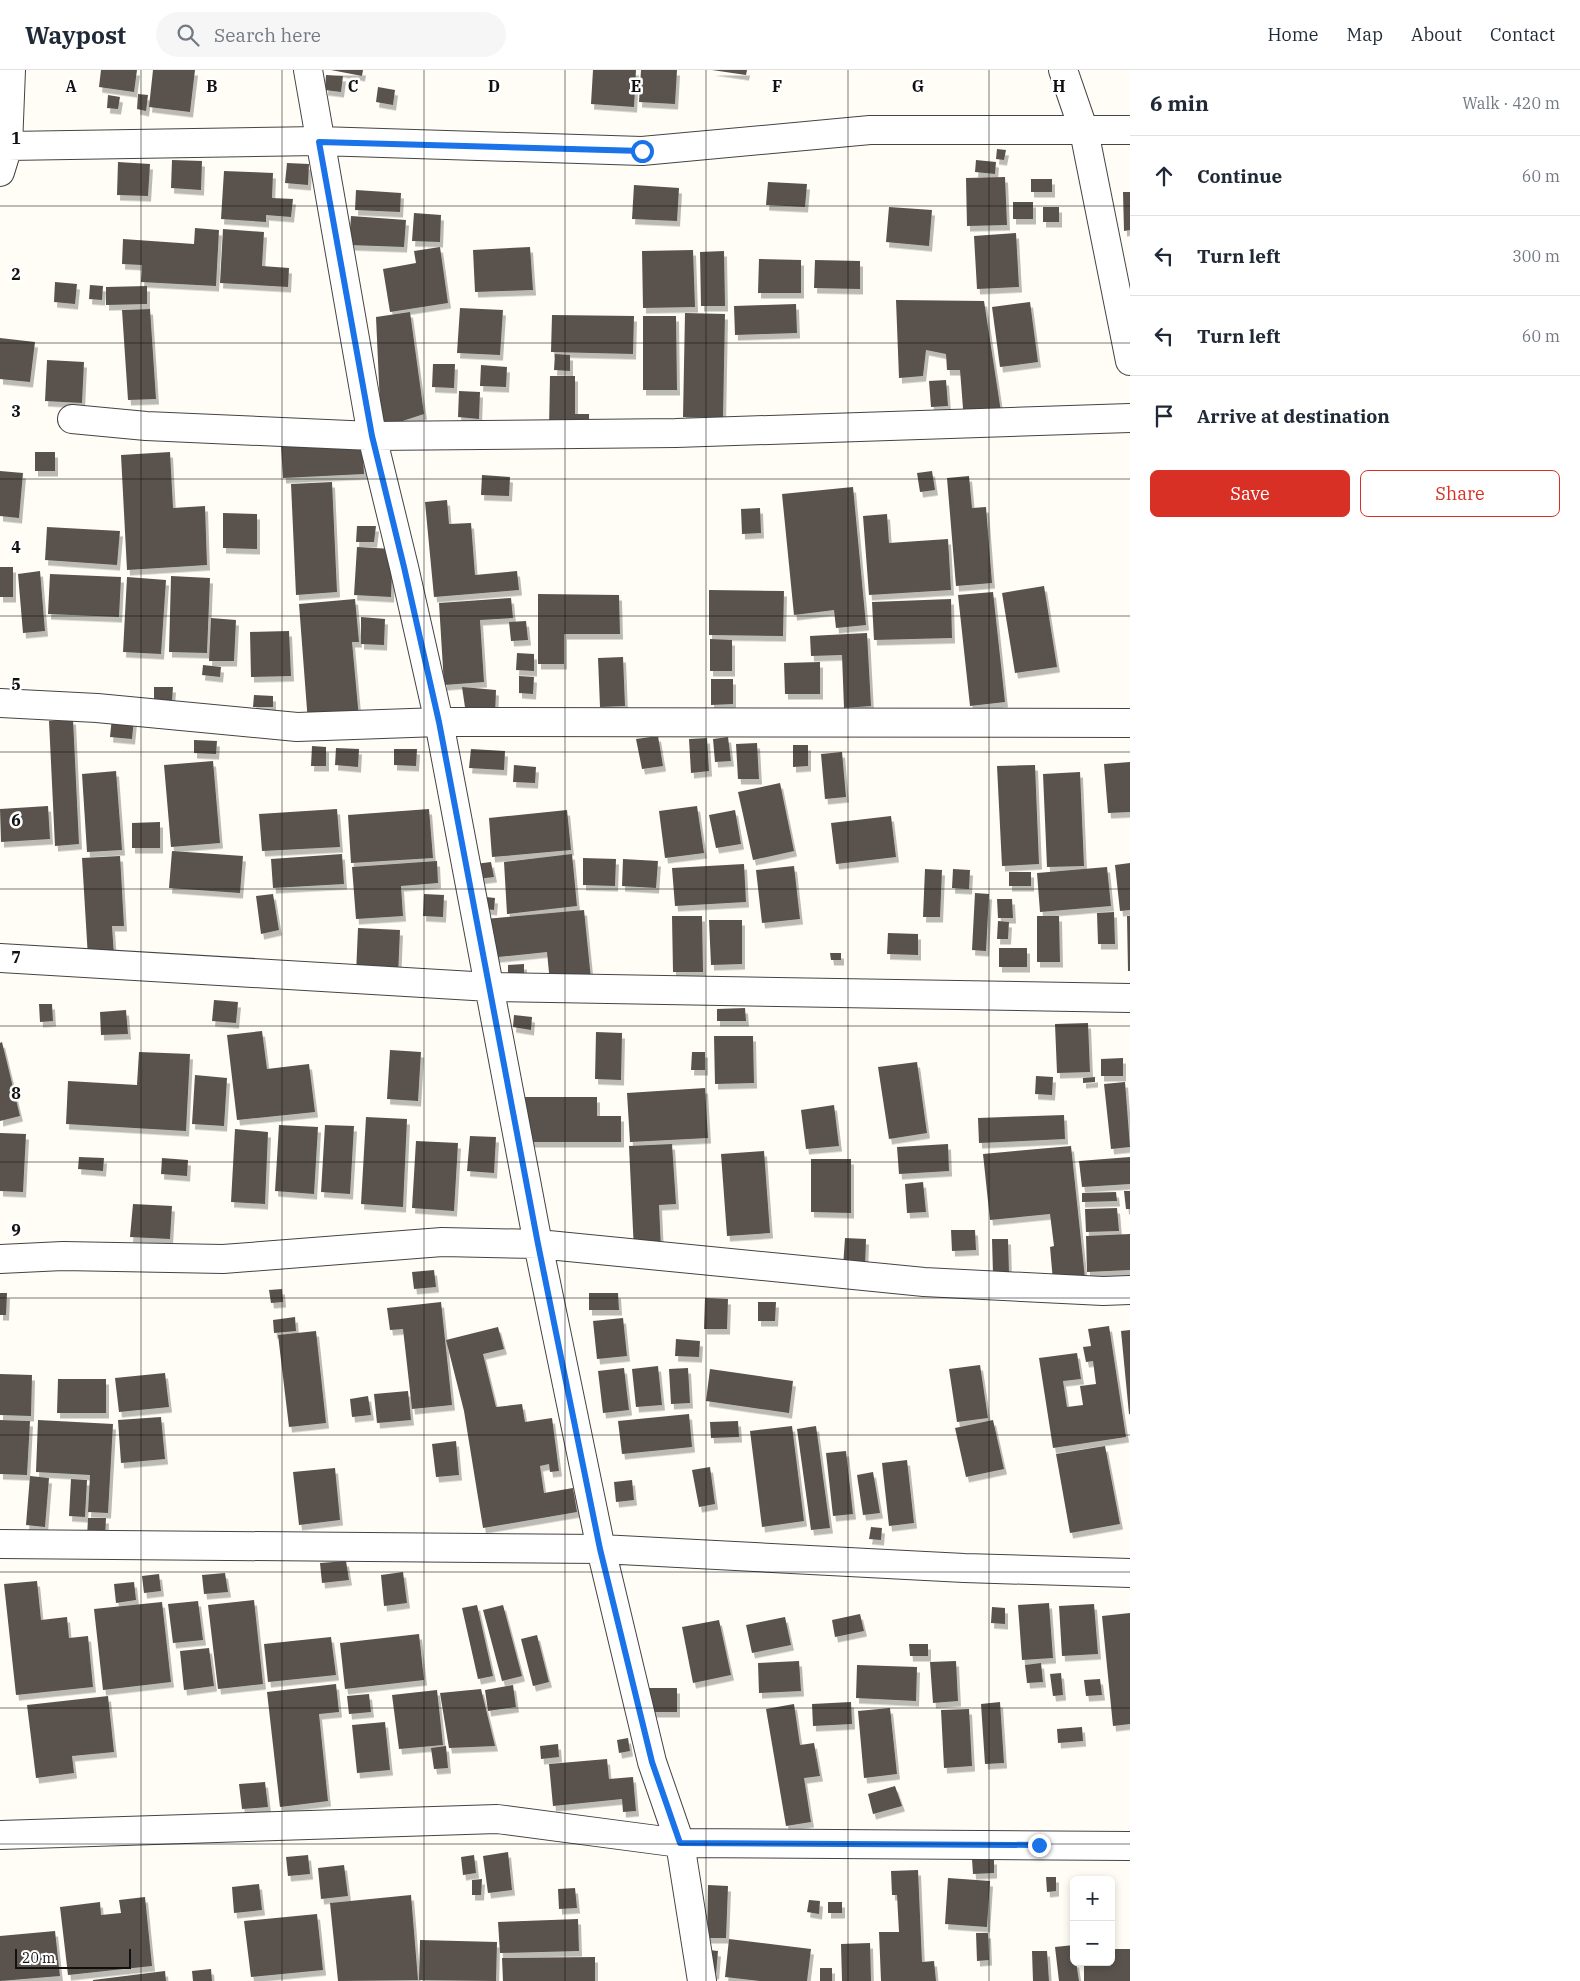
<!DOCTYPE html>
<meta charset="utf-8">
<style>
:root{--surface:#fff;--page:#f6f6f7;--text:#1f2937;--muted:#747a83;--line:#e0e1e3;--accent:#d93025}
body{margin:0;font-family:"IBM Plex Serif",serif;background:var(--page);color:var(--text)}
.controls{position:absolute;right:15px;bottom:15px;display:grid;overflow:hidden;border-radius:8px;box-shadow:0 2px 8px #0003}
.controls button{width:45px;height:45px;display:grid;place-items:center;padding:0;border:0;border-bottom:1px solid var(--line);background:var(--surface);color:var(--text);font:25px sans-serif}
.scale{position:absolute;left:15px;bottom:12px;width:116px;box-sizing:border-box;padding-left:5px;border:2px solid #111;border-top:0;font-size:14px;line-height:18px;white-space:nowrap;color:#111;-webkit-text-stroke:4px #fff;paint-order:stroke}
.stop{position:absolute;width:15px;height:15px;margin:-11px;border:4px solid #1a73e8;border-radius:50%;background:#fff}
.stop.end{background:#1a73e8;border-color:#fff;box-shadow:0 1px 5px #0008}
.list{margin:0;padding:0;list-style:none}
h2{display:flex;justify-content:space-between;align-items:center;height:65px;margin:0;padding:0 20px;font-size:21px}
h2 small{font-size:16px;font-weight:400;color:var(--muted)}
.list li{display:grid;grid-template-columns:32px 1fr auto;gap:15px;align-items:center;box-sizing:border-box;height:80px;padding:0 20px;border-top:1px solid var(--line)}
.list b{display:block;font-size:19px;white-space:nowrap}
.list em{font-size:16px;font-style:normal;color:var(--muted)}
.actions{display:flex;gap:10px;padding:15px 20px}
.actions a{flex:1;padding:11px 0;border:1px solid var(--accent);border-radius:8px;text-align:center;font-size:18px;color:var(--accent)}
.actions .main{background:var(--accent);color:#fff}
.icon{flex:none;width:28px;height:28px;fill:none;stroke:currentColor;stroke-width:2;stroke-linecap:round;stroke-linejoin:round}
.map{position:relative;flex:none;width:1130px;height:1911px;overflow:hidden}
header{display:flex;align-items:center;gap:30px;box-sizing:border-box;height:70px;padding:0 25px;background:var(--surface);border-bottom:1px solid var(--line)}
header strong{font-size:24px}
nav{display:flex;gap:28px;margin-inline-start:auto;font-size:18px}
.search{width:350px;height:45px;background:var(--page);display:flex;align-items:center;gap:12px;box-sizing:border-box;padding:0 18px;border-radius:28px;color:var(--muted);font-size:19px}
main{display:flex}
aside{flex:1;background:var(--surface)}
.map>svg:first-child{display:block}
</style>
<header>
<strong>Waypost</strong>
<div class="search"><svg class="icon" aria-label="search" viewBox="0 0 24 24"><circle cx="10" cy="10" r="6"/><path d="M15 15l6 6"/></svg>Search here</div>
<nav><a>Home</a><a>Map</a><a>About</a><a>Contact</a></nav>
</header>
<main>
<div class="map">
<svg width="1130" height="1911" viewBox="0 0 1130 1911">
<defs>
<filter id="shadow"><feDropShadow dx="3" dy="5.5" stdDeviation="0" flood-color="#0004"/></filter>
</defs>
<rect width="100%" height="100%" fill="#fffdf5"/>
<path fill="#5a524d" filter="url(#shadow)" d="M101,0H137L134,22L99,17Z
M153,0H195L190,42L149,37Z
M331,0H363L362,6Z
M593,0H636L634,37L591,34Z
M641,0H677L675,34L639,32Z
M712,0H747L746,5Z
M326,5L343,6L341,22L325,20Z
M378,17L395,20L393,35L376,32Z
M138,24L148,25L146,41L137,39Z
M108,25L120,27L118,39L107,38Z
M997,79L1006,80L1004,90L996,89Z
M172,90L202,91L201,120L171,118Z
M976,90L996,92L995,104L975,102Z
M118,92L150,94L148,126L117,125Z
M287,93L309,94L308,115L285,113Z
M224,101L273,103L272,128L293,129L291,147L266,145V152L221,149Z
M1005,107L1007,155L967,156L966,108Z
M1031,109H1052V122H1031Z
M768,112L807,114L805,137L766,135Z
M634,115L679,118L677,151L632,149Z
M356,120L401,123L400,142L355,140Z
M1123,122H1130V160L1124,161Z
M1013,132H1033V149H1013Z
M889,137L932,140L929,176L886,172Z
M1043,137H1059V152H1043Z
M414,143L441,145L440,172L412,171Z
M351,146L406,150L404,177L349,175Z
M195,158L219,160L216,216L141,212L142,195L122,194L123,169L194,174Z
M223,159L264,162L262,196L289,198L288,217L220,213Z
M1016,163L1019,217L977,219L974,166Z
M440,177L448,233L390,242L383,199L416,193L414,181Z
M530,177L533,220L475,222L473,180Z
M693,180L695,237L643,238L642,181Z
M724,181L725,236H701L700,182Z
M759,189L801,190V223H758Z
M815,190L860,191V219L814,218Z
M55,212L77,214L75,234L54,232Z
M90,215L103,216L102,230L89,229Z
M147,216V234L106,235V217Z
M896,230L984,231L1001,342L964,351L960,300H947L946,284L926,280L923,306L899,308Z
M1030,232L1038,292L1000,297L992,237Z
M796,234L797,263L735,265L734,236Z
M460,238L503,240L500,285L457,283Z
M150,239L156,329L128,330L122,240Z
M410,242L424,344L381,358L376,247Z
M685,243L725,244L723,348L683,347Z
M552,245L634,246L633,284L551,282Z
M643,246H676L677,320H643Z
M0,268L35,272L30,312L0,309Z
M555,284L570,285V301L554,300Z
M47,290L84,292L82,333L45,331Z
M433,294H455L454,318L432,317Z
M481,295L507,297L506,317L480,316Z
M550,306H575V344H589V359L549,358Z
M946,310L948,336L931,337L929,311Z
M459,321L480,322L479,349L458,347Z
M362,370L364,404L283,408L281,375Z
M35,382H55V401H35Z
M170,382L173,438L205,436L207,495L127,500L121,385Z
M0,401L23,403L19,448L0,446Z
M932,401L935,420L920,422L917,403Z
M482,405L510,407L509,426L481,425Z
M969,406L972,438L986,437L992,513L956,516L947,408Z
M332,412L337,522L296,525L291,414Z
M853,417L866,555L836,558L834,540L794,545L782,424Z
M447,430L449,454L471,453L475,505L517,501L519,520L434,527L425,432Z
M760,438L761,463L742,464L741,439Z
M223,443L257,444V479L223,478Z
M887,444L889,473L948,469L951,520L869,525L863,446Z
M357,456H376L374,472H356Z
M47,457L120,461L117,495L45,490Z
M357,477L393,479L391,527L354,525Z
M0,497H13V527H0Z
M40,501L45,561L23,563L18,504Z
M50,504L121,507L119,547L48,544Z
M171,506L210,508L207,583L169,582Z
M127,507L166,510L161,584L123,582Z
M1044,516L1057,597L1015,603L1002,523Z
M709,520L784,521L783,566L709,565Z
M993,522L1005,632L970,636L958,525Z
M538,524L619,525L620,564H564V594H538Z
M511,528L513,548L480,550L484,612L444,615L439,533Z
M355,529L359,572H352L359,648L308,653L299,534Z
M951,529L952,568L874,570L872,532Z
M361,547L385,549L384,575L361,574Z
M211,548L236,550L234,591H209Z
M526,551L528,570L511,571L509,552Z
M289,561L291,606L251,607L250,562Z
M867,563L871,636L844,638L842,585L811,586L810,566Z
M710,569L732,570V601H710Z
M517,583L534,584V601L516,600Z
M623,587L625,636L600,637L598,588Z
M820,592V624H785L784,593Z
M203,595L221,597L220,607L202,605Z
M519,606L534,607L533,624L519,623Z
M711,609H733V634L711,635Z
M154,617H173L172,631L154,629Z
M462,617L496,620L495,646L466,644Z
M254,625L273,626V637H253Z
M112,647L134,649L132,669L110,667Z
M73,649L79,774L55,776L49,651Z
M658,666L663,696L642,699L636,669Z
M728,667L731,691L715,692L713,669Z
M707,668L709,701L691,703L689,669Z
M194,670L217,671L216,684L194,683Z
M757,673L759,709H738L736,674Z
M793,675H808V696L793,697Z
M312,676L326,677V696H311Z
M336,678L359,679L358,697L335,695Z
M394,679H417L416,696L394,695Z
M471,679L505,681L504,700L469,698Z
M842,682L846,727L825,729L821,684Z
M213,691L220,773L171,777L164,695Z
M1130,692V742L1108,743L1104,694Z
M514,695L536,697L535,713L513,712Z
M1035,695L1039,794L1002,796L997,696Z
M116,701L122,780L87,782L82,704Z
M1080,702L1084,796L1047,797L1043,704Z
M780,713L794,781L753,790L738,722Z
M48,736L50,769L1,772L0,739Z
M697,736L704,783L665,788L659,741Z
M337,739L340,777L262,781L259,744Z
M429,739L433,788L351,793L348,745Z
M567,740L571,780L492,787L489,748Z
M735,740L741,774L716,778L709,745Z
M891,746L896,787L836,794L831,753Z
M160,752V778H132V753Z
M172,781L243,786L240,823L169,818Z
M342,784L344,814L273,818L271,789Z
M572,784L577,836L507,844L504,792Z
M120,786L124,856H112L114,886L88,888L82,788Z
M583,788L616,789L615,816L583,815Z
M623,789L658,791L656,818L622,816Z
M437,791L438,813L401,816L403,846L356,849L352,797Z
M491,792L494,807L477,809L475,794Z
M1130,793V840L1120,841L1115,795Z
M744,794L746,832L675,836L672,798Z
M794,796L800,849L762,853L756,800Z
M1107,797L1111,836L1040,842L1037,803Z
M925,799L942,800L940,847H923Z
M953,799L970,800L969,819L952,818Z
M1009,802H1031V816H1009Z
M975,823L989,824L986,881L972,880Z
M273,824L279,860L261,864L256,826Z
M424,824L444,825L443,847L423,846Z
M477,826L495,828L494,840L477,838Z
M997,829H1012L1013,848H998Z
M584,840L591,909L550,913L547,882L489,888L485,849Z
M1114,842L1115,874H1098L1097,843Z
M672,846H702L703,902H673Z
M1037,846H1059L1060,892H1037Z
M1127,846H1130V901H1128Z
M709,850H742V894L711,895Z
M998,851L1009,852L1008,869H997Z
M358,858L400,860L398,906L356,904Z
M888,863L918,864V885L887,884Z
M999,878H1027V897H999Z
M830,883H841V890H831Z
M524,894V908H508V895Z
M214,930L238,932L236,953L212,951Z
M39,934H52L53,951L40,952Z
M745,938L746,951H717V939Z
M126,940L128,964L101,965L100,942Z
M514,945L532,947L531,960L513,957Z
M1088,953L1090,1002L1057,1003L1055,954Z
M262,961L267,999L309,994L315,1042L237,1050L227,965Z
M596,962L622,963L621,1010L595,1009Z
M714,966H753L754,1013L715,1014Z
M2,972L20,1046L0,1051V973Z
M390,980L421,982L418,1031L387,1029Z
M139,982L190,984L186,1061L66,1054L68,1011L137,1015Z
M692,982H705V1000H691Z
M1123,988V1006H1101V989Z
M917,992L927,1063L889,1069L878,997Z
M195,1005L227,1008L224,1056L192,1054Z
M1036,1006L1053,1007L1052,1025L1035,1024Z
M1095,1007V1012L1083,1013V1008Z
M1125,1012L1130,1077L1111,1079L1104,1014Z
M705,1018L708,1068L630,1072L627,1023Z
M522,1027H597V1046H621V1072H523Z
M834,1035L839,1076L806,1079L801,1040Z
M1064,1045L1065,1069L979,1073L978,1048Z
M366,1047L407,1049L403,1137L361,1134Z
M279,1055L318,1057L314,1124L275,1121Z
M325,1055L354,1056L350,1124L321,1122Z
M235,1059L268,1062L265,1134L231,1132Z
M0,1063L26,1064L23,1122L0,1121Z
M470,1066L496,1067L494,1103L467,1101Z
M416,1071L458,1073L454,1141L412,1138Z
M672,1074L676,1134L659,1135L661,1179L634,1181L629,1076Z
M948,1074L949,1101L899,1104L897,1077Z
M1071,1076L1085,1208L1053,1211L1050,1177L1054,1176L1050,1144L990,1150L983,1084Z
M764,1081L770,1163L727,1166L721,1084Z
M79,1087L104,1088L103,1101L78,1099Z
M1130,1087V1114L1082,1117L1079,1091Z
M162,1088L188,1090L187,1106L161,1104Z
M811,1089H851V1143L811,1142Z
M923,1112L926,1142L907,1143L905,1114Z
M1124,1121H1130V1139H1126Z
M1116,1122L1117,1131L1082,1132V1123Z
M133,1134L172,1136L170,1169L130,1167Z
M1117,1138L1119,1161L1086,1162L1085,1139Z
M951,1160H975L976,1180L952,1181Z
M1130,1164V1200L1087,1202L1086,1166Z
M845,1168L866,1169L865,1198L843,1197Z
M992,1169H1008L1009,1203L993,1204Z
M434,1200L436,1217L414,1219L412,1202Z
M282,1219L283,1232L271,1233L269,1220Z
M0,1223H7L6,1245H0Z
M589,1223H618L619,1240H589Z
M705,1228L728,1229L727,1259H704Z
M441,1232L452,1335L412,1339L403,1259L390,1260L387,1238Z
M758,1232H776L775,1251H758Z
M295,1247L296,1261L274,1263L273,1250Z
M623,1248L627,1286L597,1289L593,1251Z
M1109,1256L1126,1367L1053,1378L1039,1288L1077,1283L1081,1309L1063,1311L1067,1337L1083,1335L1080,1316L1096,1314L1093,1291L1086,1292L1083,1277L1091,1276L1088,1259Z
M498,1257L504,1279L483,1284L496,1337L522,1334L525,1352L552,1348L559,1401L550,1402L549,1394L540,1396L544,1423L573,1418L577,1442L483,1458L464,1341L446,1270Z
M1130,1260V1344H1129L1121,1261Z
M316,1261L326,1353L289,1357L278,1265Z
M676,1269L700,1271L699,1287L675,1286Z
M980,1295L988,1348L957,1352L949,1299Z
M658,1296L662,1335L636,1337L632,1299Z
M624,1298L629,1340L603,1343L598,1301Z
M688,1298L690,1333L671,1334L669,1299Z
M710,1299L793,1311L789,1343L706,1331Z
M165,1303L169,1337L119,1342L115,1308Z
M0,1304L32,1305L31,1346L0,1345Z
M58,1309H106V1343H57Z
M408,1321L411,1350L377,1353L374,1324Z
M368,1326L371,1345L352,1347L350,1329Z
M689,1344L692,1377L622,1384L618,1351Z
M161,1347L165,1389L121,1393L118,1350Z
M0,1350L30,1351L27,1405L0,1404Z
M38,1350L113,1354L108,1443L88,1442L90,1405L36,1402Z
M993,1350L1004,1399L966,1407L955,1358Z
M738,1351L739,1367L711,1368L710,1352Z
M792,1356L804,1451L762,1457L750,1361Z
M816,1356L830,1458L811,1460L797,1359Z
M456,1371L459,1405L436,1407L432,1374Z
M1105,1376L1120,1454L1070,1463L1056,1384Z
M846,1381L853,1444L833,1446L826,1383Z
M907,1390L914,1453L889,1456L882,1393Z
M710,1397L715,1434L699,1437L692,1400Z
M335,1398L340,1450L299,1455L293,1402Z
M873,1402L880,1443L863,1445L857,1405Z
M30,1406L49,1408L45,1457L26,1455Z
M71,1409L87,1410L85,1447L69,1446Z
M632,1410L634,1430L616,1432L614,1412Z
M88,1448H106L105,1468H87Z
M871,1457L882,1458L881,1470L869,1469Z
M346,1491L349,1510L322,1513L320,1493Z
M403,1502L407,1533L384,1536L381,1505Z
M225,1503L228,1522L204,1524L202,1505Z
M159,1504L161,1521L144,1523L142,1506Z
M37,1511L41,1550L67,1547L69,1568L88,1566L93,1617L16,1625L4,1514Z
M134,1512L136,1530L116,1533L114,1514Z
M254,1530L263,1614L218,1619L208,1535Z
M198,1531L203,1570L173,1573L168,1534Z
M162,1532L171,1612L103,1620L94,1539Z
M1049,1533L1053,1588L1022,1590L1018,1535Z
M1094,1534L1098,1584L1062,1586L1059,1536Z
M477,1535L493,1606L478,1609L462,1538Z
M503,1535L522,1606L502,1611L483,1540Z
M992,1537L1005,1538V1554L991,1553Z
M1130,1543V1654L1113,1656L1102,1546Z
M860,1544L864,1561L835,1567L832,1550Z
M785,1547L791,1575L752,1583L746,1555Z
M719,1550L731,1605L693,1613L682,1557Z
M419,1564L424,1610L345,1619L340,1573Z
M537,1565L549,1612L533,1616L521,1569Z
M331,1567L336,1605L268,1612L264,1574Z
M909,1574H928V1586H910Z
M209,1578L214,1616L184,1620L180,1581Z
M799,1591L801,1621L759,1623L758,1593Z
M956,1591L958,1631L933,1633L930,1592Z
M1041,1593L1043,1612L1027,1613L1025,1595Z
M857,1595L917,1597L916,1631L856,1628Z
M1061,1603L1063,1625L1053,1626L1050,1604Z
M1100,1609L1102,1625L1086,1626L1084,1610Z
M336,1614L339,1642L319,1644L328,1731L280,1737L267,1622Z
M513,1615L516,1637L488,1641L485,1620Z
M647,1618H677V1642H648Z
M481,1619L495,1676L449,1678L440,1623Z
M437,1620L443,1675L399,1679L392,1625Z
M369,1624L371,1642L349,1644L347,1626Z
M108,1626L114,1682L72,1686L74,1703L36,1708L27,1635Z
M851,1632L852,1654L813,1656L812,1634Z
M1000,1632L1004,1693L985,1694L981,1634Z
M794,1634L800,1675L814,1673L820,1706L804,1708L811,1752L786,1756L766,1639Z
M890,1638L897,1704L864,1708L858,1641Z
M969,1639L972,1696L944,1698L941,1640Z
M385,1652L390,1700L357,1703L352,1655Z
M1082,1657L1083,1671L1058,1673L1057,1659Z
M628,1668L630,1681L619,1683L617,1670Z
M558,1674L559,1687L541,1689L540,1676Z
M446,1676L448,1698L434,1699L431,1678Z
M607,1689L609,1709L633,1707L636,1741L623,1742L622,1729L553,1736L549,1694Z
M265,1712L268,1737L242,1739L239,1714Z
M895,1716L902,1736L873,1744L868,1724Z
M508,1782L512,1820L488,1823L483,1786Z
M308,1785L310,1804L288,1806L286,1787Z
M474,1785L476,1803L463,1805L461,1787Z
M972,1789H994V1803L973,1804Z
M344,1795L348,1826L321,1829L318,1798Z
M918,1800L922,1892L934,1891L936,1911H881L879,1862H899L897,1825H892L891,1801Z
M1046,1807H1056V1821L1047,1822Z
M948,1808L990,1811L987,1857L945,1854Z
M482,1809L481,1825H472V1810Z
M259,1814L262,1840L234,1843L232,1817Z
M708,1815L728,1816L726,1868H707Z
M575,1818L577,1838L559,1839L558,1819Z
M411,1825L418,1910L338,1911L330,1833Z
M145,1827L152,1896L68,1905L60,1837L100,1832L101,1845L121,1843L119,1830Z
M809,1830L820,1831L819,1844L807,1842Z
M828,1832H842V1843H828Z
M317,1844L323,1900L251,1907L244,1851Z
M578,1849L579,1881L500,1883L498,1852Z
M55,1861L60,1906L0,1911V1866Z
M976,1863H988L989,1890L977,1891Z
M729,1869L811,1879L807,1911H760L725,1907Z
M420,1870L497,1872L496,1911L419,1910Z
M870,1873L871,1911H842L841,1874Z
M1074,1875V1892H1076L1079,1911H1059L1055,1877Z
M1111,1879H1130V1911H1084V1892H1111Z
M709,1880L718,1881L716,1904L706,1903Z
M1032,1881H1047L1049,1911H1033Z
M595,1887V1911H503L502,1888Z
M820,1898H832V1911H820Z
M211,1899L212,1911H193L192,1901Z
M165,1901L166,1911H93V1910Z"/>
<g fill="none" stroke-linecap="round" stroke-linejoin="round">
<defs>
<path id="minor" d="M308,0L372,366L404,497L439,652L538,1174L601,1479L652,1692L680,1773L702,1911
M1063,0L1084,61L1130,291
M8,76L319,71L642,81L870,60H1130
M0,102L8,76L11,0
M72,349L146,356L372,366L676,363L1130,348
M0,633L97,638L297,657L439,652L1130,653
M0,888L490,917L1130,928
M0,1189L63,1186L223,1189L442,1172L538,1174L924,1212L1103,1221L1130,1220
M0,1474L601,1479L964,1498L1130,1503
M0,1765L497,1749L680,1773L1130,1776"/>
</defs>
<use href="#minor" stroke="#444" stroke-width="30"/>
<use href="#minor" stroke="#fff" stroke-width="28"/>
</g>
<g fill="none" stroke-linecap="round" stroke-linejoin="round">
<path stroke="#1a73e8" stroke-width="6" d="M642,81L319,72L372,366L404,497L439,652L538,1174L600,1479L652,1692L680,1773L1039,1775"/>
</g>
<path fill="none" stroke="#111" stroke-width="1" stroke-opacity="0.55" d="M141,0V1911M282,0V1911M424,0V1911M565,0V1911M706,0V1911M848,0V1911M989,0V1911M0,136H1130M0,273H1130M0,409H1130M0,546H1130M0,682H1130M0,819H1130M0,956H1130M0,1092H1130M0,1228H1130M0,1365H1130M0,1502H1130M0,1638H1130M0,1774H1130"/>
<g font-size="16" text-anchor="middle" font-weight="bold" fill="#111" stroke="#fff" stroke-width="5" stroke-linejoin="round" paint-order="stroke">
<text x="71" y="22">A</text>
<text x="212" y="22">B</text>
<text x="353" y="22">C</text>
<text x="494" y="22">D</text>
<text x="636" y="22">E</text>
<text x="777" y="22">F</text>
<text x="918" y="22">G</text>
<text x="1059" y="22">H</text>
<text x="16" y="74">1</text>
<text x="16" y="210">2</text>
<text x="16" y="347">3</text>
<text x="16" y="483">4</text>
<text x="16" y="620">5</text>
<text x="16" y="756">6</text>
<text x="16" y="893">7</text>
<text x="16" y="1029">8</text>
<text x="16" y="1166">9</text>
</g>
</svg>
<div class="controls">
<button>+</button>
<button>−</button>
</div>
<div class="scale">20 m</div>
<div class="stop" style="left:642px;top:81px"></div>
<div class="stop end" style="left:1039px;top:1775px"></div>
</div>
<aside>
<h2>6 min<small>Walk · 420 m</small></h2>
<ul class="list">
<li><svg class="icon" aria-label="ahead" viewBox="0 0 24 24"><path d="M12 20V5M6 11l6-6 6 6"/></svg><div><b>Continue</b></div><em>60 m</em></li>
<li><svg class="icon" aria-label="left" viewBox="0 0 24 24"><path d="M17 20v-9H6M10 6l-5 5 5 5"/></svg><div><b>Turn left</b></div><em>300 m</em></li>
<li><svg class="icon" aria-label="left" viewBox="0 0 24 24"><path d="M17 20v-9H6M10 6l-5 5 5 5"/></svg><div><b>Turn left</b></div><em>60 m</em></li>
<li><svg class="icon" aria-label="arrive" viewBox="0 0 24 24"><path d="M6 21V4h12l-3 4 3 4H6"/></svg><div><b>Arrive at destination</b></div></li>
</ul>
<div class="actions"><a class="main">Save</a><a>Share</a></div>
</aside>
</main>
